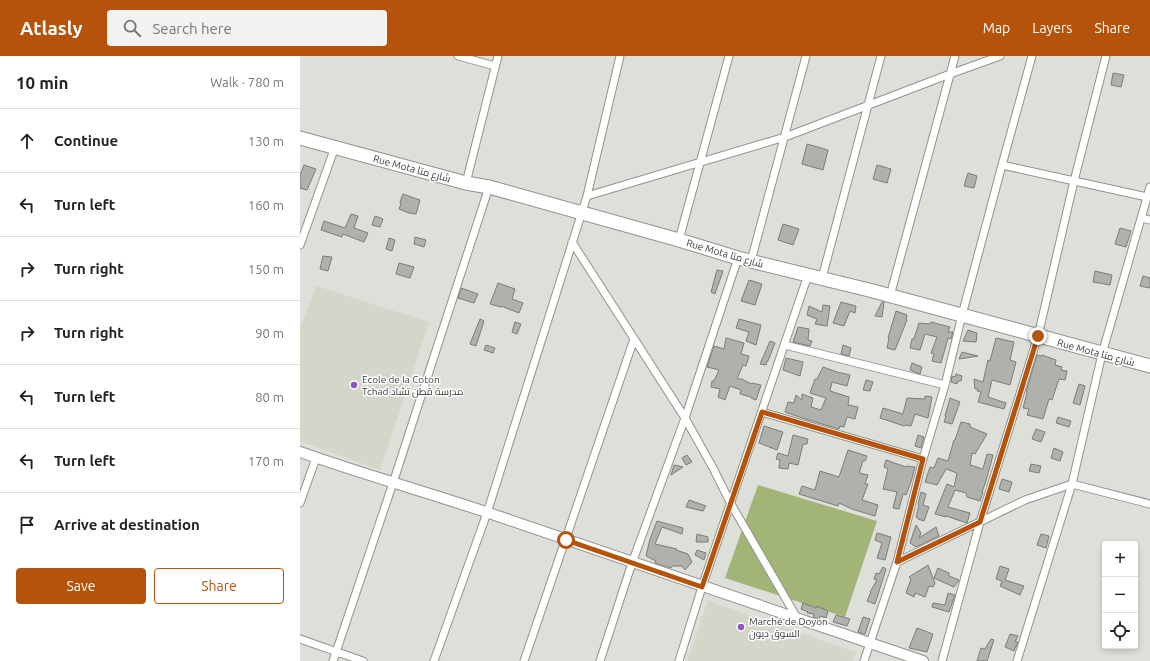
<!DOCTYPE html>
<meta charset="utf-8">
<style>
:root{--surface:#fff;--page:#f2f2f2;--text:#222;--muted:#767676;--line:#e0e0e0;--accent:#b45309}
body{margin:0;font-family:Ubuntu,Cairo,sans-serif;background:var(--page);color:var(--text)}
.controls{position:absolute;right:12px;bottom:12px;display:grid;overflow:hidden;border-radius:4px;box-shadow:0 2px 6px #0003}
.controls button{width:36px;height:36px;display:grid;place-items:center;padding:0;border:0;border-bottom:1px solid var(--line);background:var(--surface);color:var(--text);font:20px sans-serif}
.stop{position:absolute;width:12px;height:12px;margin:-9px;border:3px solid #b45309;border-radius:50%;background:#fff}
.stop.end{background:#b45309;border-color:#fff;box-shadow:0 1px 4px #0008}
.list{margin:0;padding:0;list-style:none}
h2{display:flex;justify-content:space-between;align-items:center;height:52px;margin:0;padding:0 16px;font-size:17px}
h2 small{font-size:13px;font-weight:400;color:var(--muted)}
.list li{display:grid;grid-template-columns:26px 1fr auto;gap:12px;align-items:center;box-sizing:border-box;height:64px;padding:0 16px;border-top:1px solid var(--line)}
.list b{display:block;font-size:15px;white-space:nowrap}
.list em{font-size:13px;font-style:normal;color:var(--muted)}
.actions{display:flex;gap:8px;padding:12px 16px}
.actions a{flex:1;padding:9px 0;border:1px solid var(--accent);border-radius:4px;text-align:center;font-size:14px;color:var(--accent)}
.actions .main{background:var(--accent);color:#fff}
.icon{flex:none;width:22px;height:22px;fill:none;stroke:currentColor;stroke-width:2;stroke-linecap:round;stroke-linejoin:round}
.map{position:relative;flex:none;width:850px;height:605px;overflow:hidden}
header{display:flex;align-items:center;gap:24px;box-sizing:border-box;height:56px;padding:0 20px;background:var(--accent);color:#fff}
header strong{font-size:19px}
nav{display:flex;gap:22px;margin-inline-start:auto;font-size:14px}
.search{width:280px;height:36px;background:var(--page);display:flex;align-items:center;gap:10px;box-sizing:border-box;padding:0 14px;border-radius:4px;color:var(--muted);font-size:15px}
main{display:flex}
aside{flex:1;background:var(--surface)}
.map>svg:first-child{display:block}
</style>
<header>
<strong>Atlasly</strong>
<div class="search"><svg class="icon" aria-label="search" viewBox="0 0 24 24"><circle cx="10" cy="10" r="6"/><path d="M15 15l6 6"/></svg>Search here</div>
<nav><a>Map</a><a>Layers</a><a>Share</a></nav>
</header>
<main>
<aside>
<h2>10 min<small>Walk · 780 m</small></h2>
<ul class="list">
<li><svg class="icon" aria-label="ahead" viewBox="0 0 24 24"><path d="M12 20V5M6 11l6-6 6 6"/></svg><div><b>Continue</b></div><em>130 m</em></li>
<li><svg class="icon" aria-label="left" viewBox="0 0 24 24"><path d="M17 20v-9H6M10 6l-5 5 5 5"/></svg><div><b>Turn left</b></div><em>160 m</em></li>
<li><svg class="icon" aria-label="right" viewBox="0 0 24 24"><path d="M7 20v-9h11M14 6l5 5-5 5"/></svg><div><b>Turn right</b></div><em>150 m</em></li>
<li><svg class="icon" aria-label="right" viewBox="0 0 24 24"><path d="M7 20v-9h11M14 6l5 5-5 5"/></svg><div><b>Turn right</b></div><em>90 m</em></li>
<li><svg class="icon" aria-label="left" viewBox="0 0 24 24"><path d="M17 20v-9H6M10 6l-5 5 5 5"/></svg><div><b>Turn left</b></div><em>80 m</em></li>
<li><svg class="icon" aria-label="left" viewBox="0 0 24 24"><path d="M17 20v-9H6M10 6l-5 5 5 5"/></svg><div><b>Turn left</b></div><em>170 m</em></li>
<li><svg class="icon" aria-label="arrive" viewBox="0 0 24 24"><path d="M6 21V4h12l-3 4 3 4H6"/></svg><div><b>Arrive at destination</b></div></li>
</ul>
<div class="actions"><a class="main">Save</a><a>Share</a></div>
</aside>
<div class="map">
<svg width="850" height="605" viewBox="0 0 850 605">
<rect width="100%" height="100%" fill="#dddfd9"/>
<path fill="#d2d7c9" d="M16,230L129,266L80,414L0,385V273Z
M408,545L556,596L553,605H387Z"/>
<path fill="#a3b576" d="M458,429L577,465L545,561L425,522Z"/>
<path fill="#afb1ab" stroke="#7c7d78" d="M813,17L824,19L821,31L811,29Z
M507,88L528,94L523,114L502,108Z
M4,109L16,113L7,134L0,132V119Z
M577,109L591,113L587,127L573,123Z
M668,117L677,120L674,132L664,130Z
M103,138L120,144L116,158L109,157L99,153L101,148L100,146Z
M51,158L58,160L54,172L68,177L64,186L43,178L42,181L21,174L24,165L45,172Z
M75,160L83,163L80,171L72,169Z
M483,168L499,173L493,189L478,184Z
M820,172L831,175L826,191L815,188Z
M115,181L126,184L124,191L114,188Z
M89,182L95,184L92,195L86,193Z
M23,200L32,201L28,215L20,213Z
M99,207L114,211L110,222L96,218Z
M417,214L423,215L415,238L411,236Z
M795,215L812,219L810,229L793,226Z
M843,220L850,222V232L840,230Z
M449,224L462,228L455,249L441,245Z
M198,227L215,233L212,243L223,247L219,257L201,250V251L190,248Z
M161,232L178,238L174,247L158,242Z
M541,246L556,250L555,257L550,255L544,270L533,267Z
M582,246H584L582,261L575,260Z
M523,249L530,250L527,270L515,268L517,263L507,259L509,250L522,256Z
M596,255L607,259L606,264H607L595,294L587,292L589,282H588Z
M180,263L184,265L176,290L170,288Z
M439,263L461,269L456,289L446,285L449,276L436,272Z
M215,266L221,268L217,278L212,276Z
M631,266L650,271L648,276H653L651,283L648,282L641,307L632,305L634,298L631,297L637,281L625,278L620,294L610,292L612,283H614L619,267L630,268Z
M498,271L509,273L508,284L512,285L510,290L493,286Z
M668,274L677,277L676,286L663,285Z
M426,282L444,287L441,298L449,300L446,310L443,309L437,323H442L451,328L452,327L461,329L456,344L451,342V341L440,338L441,334L430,330L425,344L418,341L420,333L411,331L412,325H414L419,314L407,311L414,290L424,293Z
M696,282L714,286L710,304L716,306L710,329L692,324L688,341L706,347L704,353L678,346L681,336L677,335L678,333H675L674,323L683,326L688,304L690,305Z
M470,285L475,287L468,305H467L466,309L460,308Z
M186,289L195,292L193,297L184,294Z
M543,289L551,292L549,300L541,298Z
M662,296L678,300L659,303Z
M737,299L741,300L742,299L756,304L755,309L762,311L761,314L767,315L765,324L759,323L752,344L749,343L743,363L727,359L729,353L723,352L727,337L726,336Z
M486,302L503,306L500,320L483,314Z
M612,307L622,311L620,318L610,314Z
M523,311L537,316L550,319L547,330L532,326L530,335L549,341L548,349L558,351L555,363L547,361L544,371L540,370L539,373L505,363L485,356L488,346L494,347L496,339L502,344V338L513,342L511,351L521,354L526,342L510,337L515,323H517Z
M656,318L662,320L661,325H658L657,328L651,326L652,320L655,321Z
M566,324L573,326L570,335L563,334Z
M779,328L785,330L780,349L773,347Z
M625,340L632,341L628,362L615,358L611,370L605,369L604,370L580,362L583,352L603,358L607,342L625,343Z
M650,342L660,346L652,368L644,366L646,360H645Z
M758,361L771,365L769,371L756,367Z
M661,366L670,368V371L687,378L675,398L672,397L670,409L683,413L687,398L693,399L686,425L682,436H683L680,445L667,441L666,437L655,434L648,451L670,457L667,467L646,460V461L635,458L647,428L654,431L657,417L646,413L637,429L625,426L630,411L634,412L638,402L648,405L654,384H655Z
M464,370L483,376L477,394L459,387Z
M736,373L745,376L741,386L732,383Z
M493,379L508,383L507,388H503L498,409L489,407L488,413L479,412L480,404L476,403L478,397L488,400Z
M618,379L624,381L621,392L615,390Z
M754,392L763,396L760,405L751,402Z
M548,394L567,400L565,405H563L559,417L568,419L565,428H568L562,444L578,449L575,460L552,453L539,447L538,450L499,438L502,430L515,434L520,415L539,421Z
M387,399L392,406L386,409L382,402Z
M586,404L606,411L607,410L615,411L611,426L606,439L603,438L599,453L593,452L597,436L583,433L588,413L584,411Z
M731,408L741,410L739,417L729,415Z
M374,409L383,411L371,419Z
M702,423L712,426L709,436L699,433Z
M621,436L626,438L623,449L629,451L624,465L618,463V462L616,461L619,449L618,448Z
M389,444L406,450L403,455L386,451Z
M357,465L383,472L382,478L362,471L355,488L377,493L376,494L388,498L392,506L385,514L382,510H372L371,512L355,507L356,505L346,500L350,483Z
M616,469L621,477L619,482L636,471L639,480L616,491L610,487Z
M577,477L591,481L585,504L577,502L582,487L575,484Z
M397,478L408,481V486H396Z
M741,478L749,480L746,492L737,489Z
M397,494L406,497L404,504L395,499Z
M628,509L635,527L633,531L629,530L625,541L615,537L614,541L606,537L611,523L609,521Z
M700,510L709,513L705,524L724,530L720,539L700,530L702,525L696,523Z
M583,511L586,513L575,548L567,545L571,536H570L577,524L574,523L576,517L579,518Z
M638,512L649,517V520L659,524L654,531L634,522Z
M648,537L655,539L649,556L632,551L633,547L645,549Z
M503,547L516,552L517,550L528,555L526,562L520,560L519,563L513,561L514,558L507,557L508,556L501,553Z
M536,559L550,563L547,570L533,566Z
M563,561L570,563L565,578L558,576Z
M617,572L633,578L627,596L609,592Z
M710,578L718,580L715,586H718L714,595L705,591Z
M691,583L694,584L687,605H677L681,592L685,593Z"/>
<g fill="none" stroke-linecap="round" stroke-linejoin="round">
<defs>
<path id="street" d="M158,0L195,10
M702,109L847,141
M166,127L198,0
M287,140L485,81L650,18L700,0
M842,162L850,164
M379,184L429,0
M272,186L385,362L413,412L431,448L497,562
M0,189L35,91
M451,205L506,0
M522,222L581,0
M590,240L655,0
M485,289L645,329
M462,356L623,403
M0,447L16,402
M597,506L725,444L772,428L850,448
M0,583L63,605
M33,605L93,427L189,131
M134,605L187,457L287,140L320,0
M224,605L334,283
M300,605L332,507L385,362L438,202
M379,605L402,531L508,219
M564,605L597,506L623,403L645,329L662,259L702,109L732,0
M642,605L680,466L738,280L774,125L806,0
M717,605L772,428L802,298L850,131"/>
<path id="secondary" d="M0,396C62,418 126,436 189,457C333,506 478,556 623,605"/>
<path id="highway" d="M0,82L166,127L189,131L379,184L438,202L569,234L850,310"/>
</defs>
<use href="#street" stroke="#91938d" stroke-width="9"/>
<use href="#secondary" stroke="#91938d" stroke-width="12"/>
<use href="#highway" stroke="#91938d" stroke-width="15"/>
<use href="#street" stroke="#fff" stroke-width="7"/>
<use href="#secondary" stroke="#fff" stroke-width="10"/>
<use href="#highway" stroke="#fff" stroke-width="13"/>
</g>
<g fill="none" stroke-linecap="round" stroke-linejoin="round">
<path stroke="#b45309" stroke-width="5" d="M266,484L402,531L462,356L623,403L597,506L680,466L738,280"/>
</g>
<g fill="#8b55cd" stroke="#fff" stroke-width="1.5">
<circle cx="54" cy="329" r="4"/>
<circle cx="441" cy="571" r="4"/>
</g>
<g text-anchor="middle" stroke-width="3" stroke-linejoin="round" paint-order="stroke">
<g font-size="10" fill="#383937" stroke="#fff">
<text transform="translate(112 112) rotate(15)" y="4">Rue Mota شارع متا</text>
<text transform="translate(425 197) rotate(16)" y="4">Rue Mota شارع متا</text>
<text transform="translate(796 296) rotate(15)" y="4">Rue Mota شارع متا</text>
</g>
<g font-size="10" fill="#383937" stroke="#fff" text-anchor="start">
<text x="62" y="327">Ecole de la Coton<tspan x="62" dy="12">Tchad مدرسة قطن تشاد</tspan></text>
<text x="449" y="569">Marché de Doyon<tspan x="449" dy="12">السوق ديون</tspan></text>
</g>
</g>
</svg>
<div class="controls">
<button>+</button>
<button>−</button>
<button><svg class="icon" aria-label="locate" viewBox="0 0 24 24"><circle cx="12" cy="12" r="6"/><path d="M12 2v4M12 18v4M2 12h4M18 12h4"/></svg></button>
</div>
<div class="stop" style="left:266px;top:484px"></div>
<div class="stop end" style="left:738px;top:280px"></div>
</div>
</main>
